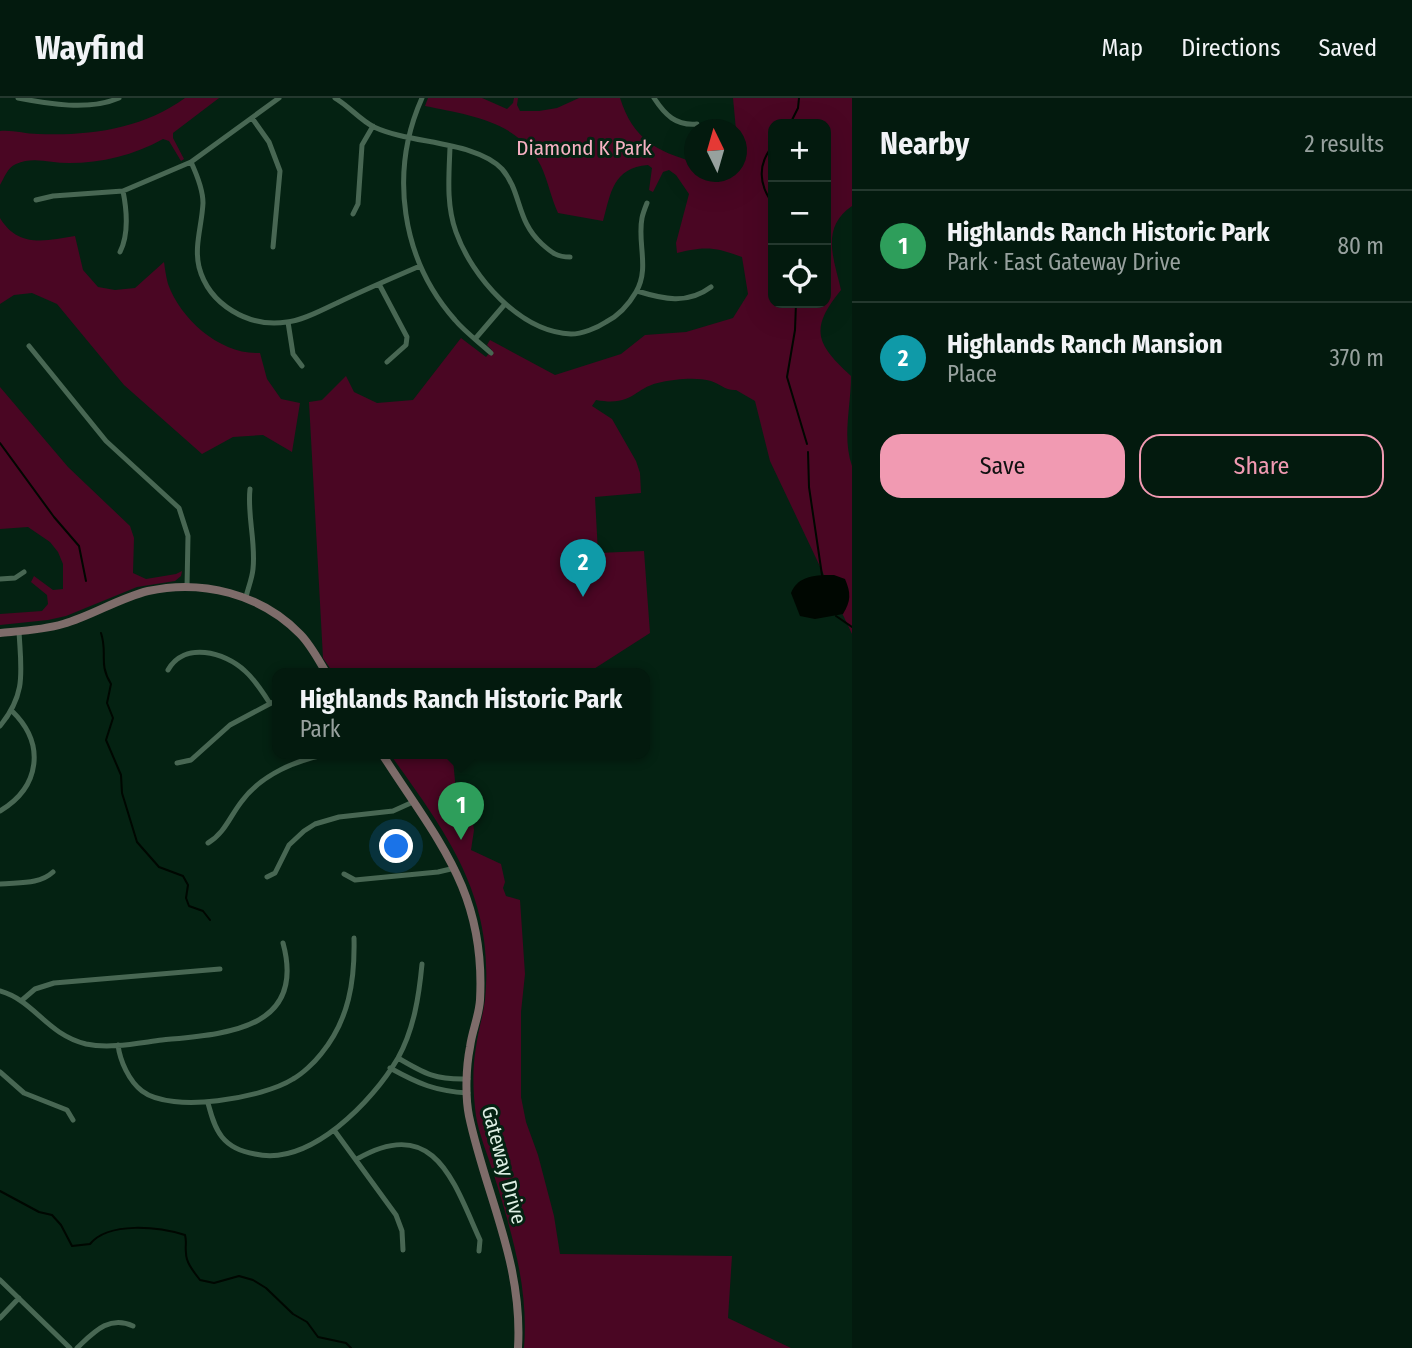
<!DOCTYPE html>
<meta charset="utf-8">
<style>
:root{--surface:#031a0e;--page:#0d2317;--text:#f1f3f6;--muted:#97a19e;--line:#24382e;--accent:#f19ab2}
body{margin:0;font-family:"Fira Sans Condensed",sans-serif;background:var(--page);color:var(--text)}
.controls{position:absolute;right:21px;top:21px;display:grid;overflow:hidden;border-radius:14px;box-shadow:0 7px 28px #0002}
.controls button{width:63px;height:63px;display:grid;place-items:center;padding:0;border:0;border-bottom:2px solid var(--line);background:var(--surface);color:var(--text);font:35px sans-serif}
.compass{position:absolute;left:684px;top:21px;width:63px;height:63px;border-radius:50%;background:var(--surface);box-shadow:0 7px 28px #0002;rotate:355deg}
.you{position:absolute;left:397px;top:749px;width:24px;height:24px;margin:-18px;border:5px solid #fff;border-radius:50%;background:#1a73e8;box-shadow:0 0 0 10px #1a73e833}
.badge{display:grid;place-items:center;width:46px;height:46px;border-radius:50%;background:var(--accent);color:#fff;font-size:23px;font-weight:700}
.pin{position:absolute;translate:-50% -58px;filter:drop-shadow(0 2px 4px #0008)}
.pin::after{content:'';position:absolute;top:37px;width:24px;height:21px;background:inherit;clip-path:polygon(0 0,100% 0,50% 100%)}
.popup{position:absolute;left:272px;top:570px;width:378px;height:91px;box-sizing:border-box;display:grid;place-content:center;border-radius:14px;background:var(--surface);filter:drop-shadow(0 2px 5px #0005);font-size:23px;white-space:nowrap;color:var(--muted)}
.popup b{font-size:26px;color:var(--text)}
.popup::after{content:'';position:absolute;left:50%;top:100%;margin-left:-14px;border:14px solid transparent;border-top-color:var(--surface)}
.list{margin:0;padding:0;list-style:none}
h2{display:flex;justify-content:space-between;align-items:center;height:91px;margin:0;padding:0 28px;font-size:30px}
h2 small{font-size:23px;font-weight:400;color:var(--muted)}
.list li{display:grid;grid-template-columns:46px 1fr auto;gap:21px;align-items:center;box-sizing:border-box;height:112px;padding:0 28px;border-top:2px solid var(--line)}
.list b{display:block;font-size:26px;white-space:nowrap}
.list p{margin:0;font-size:23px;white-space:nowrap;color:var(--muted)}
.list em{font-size:23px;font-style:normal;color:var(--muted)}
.actions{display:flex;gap:14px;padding:21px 28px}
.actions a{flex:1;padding:16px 0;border:2px solid var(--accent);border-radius:21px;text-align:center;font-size:24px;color:var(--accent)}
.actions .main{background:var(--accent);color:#111}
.icon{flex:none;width:38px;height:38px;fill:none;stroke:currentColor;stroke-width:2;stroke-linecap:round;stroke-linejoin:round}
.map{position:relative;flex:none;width:852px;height:1250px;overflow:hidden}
header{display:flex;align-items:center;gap:42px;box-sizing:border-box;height:98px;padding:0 35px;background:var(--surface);border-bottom:2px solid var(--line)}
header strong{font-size:33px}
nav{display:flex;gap:38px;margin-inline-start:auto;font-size:24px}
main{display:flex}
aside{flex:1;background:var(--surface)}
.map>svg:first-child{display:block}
</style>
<header>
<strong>Wayfind</strong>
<nav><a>Map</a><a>Directions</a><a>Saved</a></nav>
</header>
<main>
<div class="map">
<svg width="852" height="1250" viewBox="0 0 852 1250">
<rect width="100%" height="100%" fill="#042212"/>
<path fill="#4a0623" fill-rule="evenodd" d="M185,0H219L173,35V40L184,61L181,63L169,43L163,41C134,57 102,65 69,65C50,65 33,58 16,66C8,69 4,80 0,87V33C14,32 25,36 38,36C90,38 142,31 185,0Z
M428,0H482L507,11L513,5L514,0H518L517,7L520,13H539L557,10L579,0H620C633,41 656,53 694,64V74H736V32L733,0H852V108C820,130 834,161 841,192C809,231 816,246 851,278C851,309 842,339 852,368V536L770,363L755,303L736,292C726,293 720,286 711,283C697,279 676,281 662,284C633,289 635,309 596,302L592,308L612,321L636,363L640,375L641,395L595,399L598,455L644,453L650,535L586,576H334L323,560L309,304L322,302L346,278L354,294L377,305L413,302L461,240L486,259L492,252L487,247L490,242L555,277L621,256L645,237L686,234L733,220L748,196L742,159C715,149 705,148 677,155L676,145L689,96L676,77L669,72L663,74L653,94L649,92L652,70L648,67C613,70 611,94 603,123L558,115C551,100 548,83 541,68C519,23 469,17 425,8ZM773,26H826V205H773Z
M0,120C18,150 45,143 75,138L83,172L98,189L115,192L135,190L164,164C165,171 166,179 168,186C181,222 221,257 260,255L267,281L281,301L300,305L292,354L263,337L233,339L202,356L124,287L57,206L32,195L14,197L0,206Z
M0,289L68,369L130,428L134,440L133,475L146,481L176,476L182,473L181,478L175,483L137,489L66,518L48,522L0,527V516L42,513L48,506L47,497L31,484L34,478L53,492L63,491V466L58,454L50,444L28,429L0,431Z
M390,656H461L453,661L456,694L471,713L474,732L471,752L501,766L505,784L503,790L506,798L520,802L525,876L521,914V999L526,1024L538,1057L554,1118L560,1156L732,1158L728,1220L791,1250H524C529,1189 511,1132 493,1074C487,1055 479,1036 476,1018C473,995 472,972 476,949C478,933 483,918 485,902C495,798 447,736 390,656Z"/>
<path fill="#000701" d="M834,477L845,481C851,495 851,503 843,516L815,521L800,518L791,495C798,477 817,477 834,477Z"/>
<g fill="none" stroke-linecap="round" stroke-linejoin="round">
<path stroke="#000701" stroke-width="2" d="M790,26L798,10L799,0
M773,47C757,67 759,87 773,106
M796,205L795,232L787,279L807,346
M0,345L54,419L79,448L86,483
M808,354L809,389L822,477
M836,518L852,529
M101,535C108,556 98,565 111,586L107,605L113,620L106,642L121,677L122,695L137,744L159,769L183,778L188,787L186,800L189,808L203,813L210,822
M0,1093L39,1114L52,1117L61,1127L72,1148L90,1146C109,1123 159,1129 185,1137C187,1144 185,1147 186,1155C186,1165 194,1174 200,1182L214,1185L239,1178L253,1182L266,1190L293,1216L307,1224L318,1239L346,1245L351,1250"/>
<path stroke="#486753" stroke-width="5" d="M18,0C49,6 89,13 119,0
M335,0C349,8 360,22 374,29C410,46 476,43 502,71C522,94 516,123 542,146C552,155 557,159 570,159
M422,0C389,74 401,161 455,222C465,234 479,244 491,255
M654,0C665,17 676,28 697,26
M252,20L269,44L280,73L273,149
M450,49C449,77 446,107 456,134C472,179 520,234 571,236C582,236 597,230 606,224C618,218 629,206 636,194C650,170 637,145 642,120C643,115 645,110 647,105
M191,64C197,77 203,91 203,105C202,127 194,148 199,169C209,207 249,230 287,224C304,222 321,212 337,205C364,192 392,180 420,168
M36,102L53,98L123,93L191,64L279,0
M353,116L358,106L362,47L373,28
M120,154C129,136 127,113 123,93
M379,186L407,239L406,247L387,264
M637,193C663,201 687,207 711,189
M288,224L293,256L302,268
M475,241L505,206
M29,248L106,343L179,410L188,438L187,489
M0,481L15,480L24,474
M246,499C248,490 252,481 253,471C256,444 247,417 250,391
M168,572C184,543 225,554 245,573C255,582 262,593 269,604
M0,628C27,595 21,573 19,533
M177,665L191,662L230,627L277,602
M0,713C40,689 46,646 12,613
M208,745C225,735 230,718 242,703C262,676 297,662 328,656
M344,776L355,782L438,774L455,770
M267,779L275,775L289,747L304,733L315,726L339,719L393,713L413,704
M0,786C18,784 39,787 53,774
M0,893C35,903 46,936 86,946C110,951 138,945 162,942C223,936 307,933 283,845
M21,903L35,891L54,885L220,871
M118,947C120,963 129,983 142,993C172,1016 263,1000 293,981C302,976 314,965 321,956C349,922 355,883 354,840
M398,960C425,976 436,982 468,981
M390,970C419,986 435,993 468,995
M0,974L24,995L67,1012L73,1022
M208,1005C211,1016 214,1029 222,1039C230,1049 243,1054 255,1056C310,1069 373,1003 398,960C414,931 419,898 422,866
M334,1032L396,1117L402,1133L403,1152
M357,1061C435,1016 454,1085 480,1142L479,1153
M0,1182L70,1250
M0,1220L19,1200
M77,1250C94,1234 109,1217 133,1228"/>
<path stroke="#7e6c6a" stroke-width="8" d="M0,535C21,533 43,532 63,526C92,518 119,500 148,493C202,481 261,496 300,536C311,547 319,563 327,576
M382,656C437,742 486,793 480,902C479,918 472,933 470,949C466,969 465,998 469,1018C486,1098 523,1164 518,1250"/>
</g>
<g text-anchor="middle" stroke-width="6" stroke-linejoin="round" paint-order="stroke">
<g font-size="21" fill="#f7b1c3" stroke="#042212">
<text x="584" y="57">Diamond K Park</text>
</g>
<g font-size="21" fill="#ddeee3" stroke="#042212">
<text transform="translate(504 1067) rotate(75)" y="7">Gateway Drive</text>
</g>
</g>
</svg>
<div class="controls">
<button>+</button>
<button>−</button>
<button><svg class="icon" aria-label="locate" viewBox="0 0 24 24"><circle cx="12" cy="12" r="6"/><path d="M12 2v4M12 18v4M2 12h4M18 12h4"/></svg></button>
</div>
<svg class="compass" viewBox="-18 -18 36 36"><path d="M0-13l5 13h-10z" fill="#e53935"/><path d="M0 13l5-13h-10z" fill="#97a19e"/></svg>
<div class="you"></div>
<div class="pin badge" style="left:461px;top:742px;background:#2e9e5b">1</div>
<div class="popup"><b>Highlands Ranch Historic Park</b>Park</div>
<div class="pin badge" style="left:583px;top:499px;background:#0f9aa8">2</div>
</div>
<aside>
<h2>Nearby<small>2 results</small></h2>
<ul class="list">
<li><span class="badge" style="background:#2e9e5b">1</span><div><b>Highlands Ranch Historic Park</b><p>Park · East Gateway Drive</p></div><em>80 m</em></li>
<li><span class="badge" style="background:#0f9aa8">2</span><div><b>Highlands Ranch Mansion</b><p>Place</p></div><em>370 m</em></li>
</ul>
<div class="actions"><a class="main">Save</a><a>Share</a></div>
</aside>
</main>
